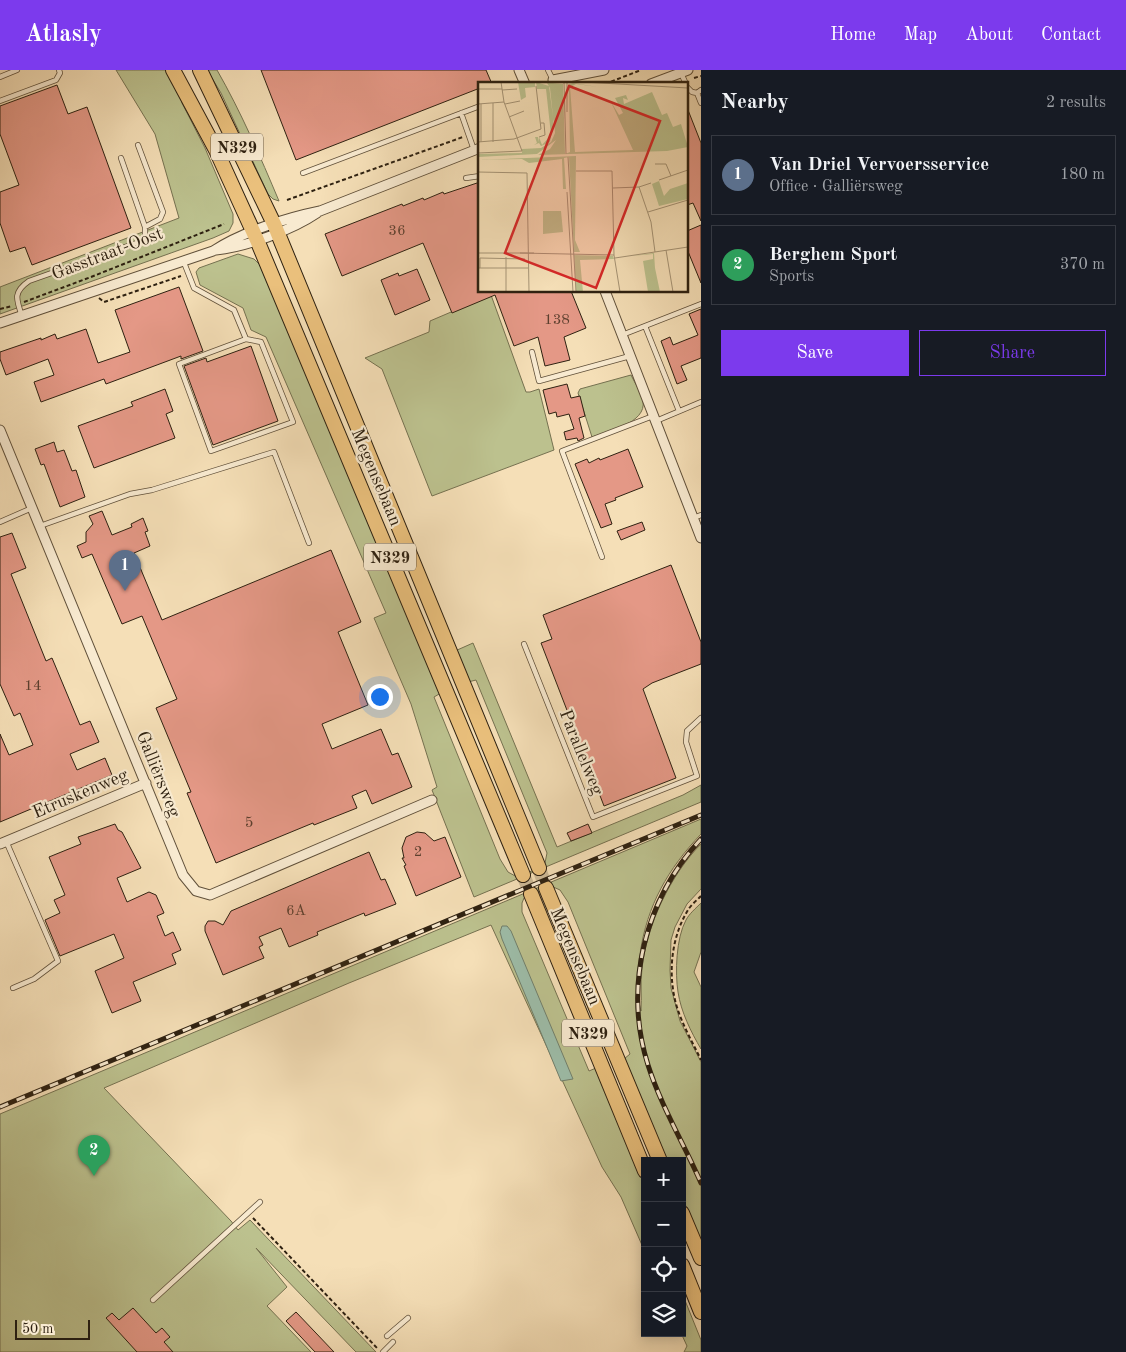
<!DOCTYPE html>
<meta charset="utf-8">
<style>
:root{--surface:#171b24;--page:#20242c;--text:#f1f3f6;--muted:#9ea1a6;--line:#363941;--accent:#7c3aed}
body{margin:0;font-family:"Old Standard TT",serif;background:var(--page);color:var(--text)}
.controls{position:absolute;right:15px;bottom:15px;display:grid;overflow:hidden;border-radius:0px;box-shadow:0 2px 12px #0003}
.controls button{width:45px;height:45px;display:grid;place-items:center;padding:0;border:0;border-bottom:1px solid var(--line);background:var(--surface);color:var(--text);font:25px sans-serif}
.scale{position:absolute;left:15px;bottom:12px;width:75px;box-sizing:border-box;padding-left:5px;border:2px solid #2e2111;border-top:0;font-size:14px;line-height:18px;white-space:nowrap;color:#2e2111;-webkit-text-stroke:4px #f8ead0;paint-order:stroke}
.you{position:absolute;left:379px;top:626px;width:18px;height:18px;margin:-12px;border:4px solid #fff;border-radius:50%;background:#1a73e8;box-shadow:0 0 0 8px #1a73e833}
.badge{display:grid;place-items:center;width:32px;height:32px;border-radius:50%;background:var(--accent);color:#fff;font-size:16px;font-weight:700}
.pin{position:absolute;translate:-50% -41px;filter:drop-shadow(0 1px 2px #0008)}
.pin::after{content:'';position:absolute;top:26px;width:18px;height:15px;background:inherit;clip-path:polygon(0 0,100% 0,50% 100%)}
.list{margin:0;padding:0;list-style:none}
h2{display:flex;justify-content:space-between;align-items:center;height:65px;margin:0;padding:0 20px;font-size:21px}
h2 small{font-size:16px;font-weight:400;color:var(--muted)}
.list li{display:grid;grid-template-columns:32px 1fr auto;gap:15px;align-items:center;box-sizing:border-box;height:80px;margin:0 10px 10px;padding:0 10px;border:1px solid var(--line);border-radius:0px}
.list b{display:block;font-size:19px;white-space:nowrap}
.list p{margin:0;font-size:16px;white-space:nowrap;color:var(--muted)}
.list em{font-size:16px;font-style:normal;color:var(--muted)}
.actions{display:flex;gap:10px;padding:15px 20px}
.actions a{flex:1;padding:11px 0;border:1px solid var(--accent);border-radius:0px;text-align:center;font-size:18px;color:var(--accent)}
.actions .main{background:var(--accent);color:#fff}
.icon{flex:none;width:28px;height:28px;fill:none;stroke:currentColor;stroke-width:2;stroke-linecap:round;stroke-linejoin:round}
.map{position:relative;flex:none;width:701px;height:1282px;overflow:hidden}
header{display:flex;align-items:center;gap:30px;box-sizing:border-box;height:70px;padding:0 25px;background:var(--accent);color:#fff}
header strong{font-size:24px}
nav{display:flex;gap:28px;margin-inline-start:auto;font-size:18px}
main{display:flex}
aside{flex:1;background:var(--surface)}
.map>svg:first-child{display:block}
</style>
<header>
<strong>Atlasly</strong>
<nav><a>Home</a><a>Map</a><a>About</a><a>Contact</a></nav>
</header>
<main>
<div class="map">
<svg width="701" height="1282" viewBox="0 0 701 1282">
<rect width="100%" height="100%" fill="#f5dfb7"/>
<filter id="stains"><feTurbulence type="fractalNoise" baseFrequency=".004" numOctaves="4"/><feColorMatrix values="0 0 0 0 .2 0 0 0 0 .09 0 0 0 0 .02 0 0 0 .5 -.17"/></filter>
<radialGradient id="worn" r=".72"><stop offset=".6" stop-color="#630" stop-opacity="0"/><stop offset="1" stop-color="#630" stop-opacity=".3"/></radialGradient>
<path fill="#bcc18e" stroke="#757150" d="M116,0H168L176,13L182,33L205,78L233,144V153L229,161L213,168L0,244V217L179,148L155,64Z
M207,0H217C241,42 260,86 279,131L273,129L268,124L221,23Z
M238,184L254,189L261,196L441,623L434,627L500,789L508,802L517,807L539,798L545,793L547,783L476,610L468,612L455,581L473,573L557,777L683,725L701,715V732L474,827L432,720L437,717L411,634L374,548L386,543L266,267L251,260L243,238L200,215L196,202L199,198Z
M491,225L526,322H530L539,319L554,380L432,426L382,299L365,288L429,262L430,251Z
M631,305C635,313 641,323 643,331C647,353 607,362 592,367L578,323L580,319Z
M701,749V764C668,799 647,835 640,884C637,903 636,923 641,941C642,927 640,913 642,899C646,856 671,804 701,774V819L687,834L675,857L671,870L670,900L671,918L680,951L701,992V1172L682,1127V1091H667L624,989L630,984L568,832L560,820L551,816L524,828L522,833V842L589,1001L596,998L645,1116V1182L621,1127L602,1097L491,855L349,913L104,1018L231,1151L238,1160L250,1150L376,1282H356L256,1178L287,1217L267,1236L311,1282H0V1044Z
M701,833V882L694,902L701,917V979C691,962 681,942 678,922C675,903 676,868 686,850C689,844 696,838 701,833Z
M682,1223L701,1270V1282H684L687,1276L681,1263Z"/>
<path fill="#9dbda9" stroke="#717f6c" d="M502,856H507L511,861L573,1009L561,1011L502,869L500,862Z"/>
<path fill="#e49886" stroke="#2e2111" d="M261,0H486L492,14H480V18L296,90Z
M57,15L68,44L87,37L131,158L32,195L25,177L10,182L0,153V122L19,115L0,64V36Z
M688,40L701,73V151L693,133L687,135Z
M480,112V221H571L586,258L564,267L570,290L545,296L538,267L514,276L495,225L452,243L423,173L342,206L325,164L402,134L403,136L423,128L424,130L443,122L444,124Z
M701,155V213L687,179V161Z
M417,199L430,230L395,245L381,210L398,203L399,206Z
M179,217L203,281L181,289V286L106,314L104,309L41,332L34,312L54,305L48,289L6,305L0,289V282L41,268V270L55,264L57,269L86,259L98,293L130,282L115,240Z
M701,239V288L681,296L687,310L677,314L661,271L670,267L673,275L698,265L689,244Z
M251,276L278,351L213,375L184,296L206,288L207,292Z
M567,314L571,328L580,326L585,346L579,348L584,368L578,371L577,368L566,370L564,362L574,359L569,344L557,347L556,342L549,344L543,320Z
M165,319L173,341L166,344L175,368L94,398L78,356L133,336L131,332Z
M54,372L57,382L64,380L72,401L76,400L85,427L60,437L44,394L41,395L35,379Z
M628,379L643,417L615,428L616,430L605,434L612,454L601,458L575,394L587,389L589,393L599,388L600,390Z
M102,441L112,465L132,457L131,454L143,448L148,461L145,462L150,476L134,483L162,550L331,480L361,552L338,562L368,635L322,654L332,679L381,659L392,685L398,683L412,717L372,734L366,720L352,726L357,738L314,755L313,753L216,793L187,723L191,722L156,638L177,629L142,546L122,554L92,484L82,488L77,476L86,472V462L93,454L89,446Z
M642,452L645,460L621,470L617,461Z
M12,463L26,498L11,504L46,591L52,588L80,655L90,651L99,672L70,684L77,700L105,688L112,705L0,752V664L9,685L33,675L20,643L14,646L0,614V467Z
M671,495L701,572V594L652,613L643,619L676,708L604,736L541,573L552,569L543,545Z
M115,754L118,760L122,762L141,798L117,808L127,832L149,822L156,825L164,843L157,846L165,866L173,862L181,880L172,884L176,894L133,912L141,931L112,943L95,901L124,888L114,864L60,886L45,850L60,843L54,830L65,825L49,787L81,774L78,767Z
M588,754L592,763L571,771L567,763Z
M417,762L425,763L434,771L445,767L461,807L416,826L404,796L406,795L402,788H404L402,778L406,767Z
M369,782L381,810L385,809L396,834L365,846L364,843L317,862L318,865L289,877L281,858L259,867L263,875L259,877L264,888L223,905L205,861V856L208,851H215L223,855L231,841Z
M133,1238L156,1263L162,1258L170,1267L164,1272L173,1282H137L106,1248L112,1243L119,1250Z
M296,1242L334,1282H315L286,1251Z"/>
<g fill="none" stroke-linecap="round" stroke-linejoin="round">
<path stroke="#cdb996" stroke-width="14" stroke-dasharray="14 7" stroke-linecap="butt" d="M539,798L546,818
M523,805L531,824"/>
<defs>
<path id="lane" d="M548,0L553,10
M681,3L686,14
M0,7L17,0
M687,17L692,22L697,23L701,20
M697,23L701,33
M0,31L56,10L60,3L59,0
M461,43L474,80
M138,75L163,142L160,149L145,157
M303,103L480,36
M466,108L480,106
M183,190L194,218L234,240L246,269
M22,246C16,229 13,222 29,211L145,170V157L121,88
M645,256L679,341
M622,265L701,234
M246,269L261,272L293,352L211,381L179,294Z
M532,282L539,311L630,286
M656,351L701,332
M693,448L701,445
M0,452L32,438
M40,456L130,424L152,420L274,382L309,473
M602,487L562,381L653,346
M524,574L593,747L697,706L686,672L687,661L701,648
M6,771L58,891L34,909L13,918
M153,1230L260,1132
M387,1266L408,1248
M383,1282L393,1272"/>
<path id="street" d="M519,0L525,14
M553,10L604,0
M651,14L688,0
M216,180C246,177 292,160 317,143
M605,221L701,468
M0,253L213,181C242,162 286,148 320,141L480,78
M0,360L183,805L196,821L210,825L432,730
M0,774L146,713"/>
<path id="primary" d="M173,0L216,80L257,170L523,805
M200,0L274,154L539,798
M546,818L660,1091
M531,824L645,1101
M682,1143L701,1188
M682,1195L701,1242"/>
</defs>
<use href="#lane" stroke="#60503a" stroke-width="6"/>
<use href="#street" stroke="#60503a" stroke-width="11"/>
<use href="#primary" stroke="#2e2111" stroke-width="16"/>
<path stroke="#2e2111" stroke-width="2" stroke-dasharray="4 2.5" stroke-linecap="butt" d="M694,8L701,6
M605,14L641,0
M287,130L463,67
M99,228L104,232L181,206
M24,232L91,207L224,154
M0,239L12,236
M701,826C697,830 691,835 688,840C672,866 668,900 675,930C680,951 692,971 701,990
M253,1148L377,1278"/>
<use href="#lane" stroke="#f8ead0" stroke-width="4.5"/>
<use href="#street" stroke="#f8ead0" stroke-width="9"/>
<use href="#primary" stroke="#eac07c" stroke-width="14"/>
<defs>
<path id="rail" d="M701,769C645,829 623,916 648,995C661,1036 684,1074 701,1113
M0,1037L701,745"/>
</defs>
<use href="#rail" stroke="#2e2111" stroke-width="5"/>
<use href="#rail" stroke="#f8ead0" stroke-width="3" stroke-dasharray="9" stroke-linecap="butt"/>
</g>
<g text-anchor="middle" stroke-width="4.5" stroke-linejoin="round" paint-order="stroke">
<g font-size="15" fill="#5c3f2e">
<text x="397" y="165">36</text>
<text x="557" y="254">138</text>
<text x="33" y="620">14</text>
<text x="249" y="757">5</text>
<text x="418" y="786">2</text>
<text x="296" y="845">6A</text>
</g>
<g fill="#f8ead0" stroke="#6b5d4a" stroke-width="1">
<rect x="211" y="63.5" width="52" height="27" rx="4"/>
<rect x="364" y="473.5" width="52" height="27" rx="4"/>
<rect x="562" y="949.5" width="52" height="27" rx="4"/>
</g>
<g font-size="16" font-weight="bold" fill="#2e2111">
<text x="237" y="83">N329</text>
<text x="390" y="493">N329</text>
<text x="588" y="969">N329</text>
</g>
<g font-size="18" fill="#2e2111" stroke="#f8ead0">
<text transform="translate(107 183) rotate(-21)" y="6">Gasstraat-Oost</text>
<text transform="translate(377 407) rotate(67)" y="6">Megensebaan</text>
<text transform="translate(582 682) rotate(68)" y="6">Parallelweg</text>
<text transform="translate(159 704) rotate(68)" y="6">Galliërsweg</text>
<text transform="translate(80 723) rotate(-23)" y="6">Etruskenweg</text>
<text transform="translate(576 886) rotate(67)" y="6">Megensebaan</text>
</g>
</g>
<g transform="translate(478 12)">
<rect width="210" height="210" fill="#f5dfb7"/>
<path d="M57,0V5L47,6L48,15L43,18L40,0ZM58,0L71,4L75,35L72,6L69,1L65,0L85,2L87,72L92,70L91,2L95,1L120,5L98,2L92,5L97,70L155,68L133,20L141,33L145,31L137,16L148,13L150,18L145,16L146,22L174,10L184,33L189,31L195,45L203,42L210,65L189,69L60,73L72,67L78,58L59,72L0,75V72L44,71V67L63,66L73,60L77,51L76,37L72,60L63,64L61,61L56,63L59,61L57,55H60L61,60V55L64,63L73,53L68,7H59ZM98,74L97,158L102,170H96L91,75L86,76L88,107H85L84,77L51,81L44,77L0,78ZM181,99L186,114L192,107L210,101V117L181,124L174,102ZM65,129H83L85,150L65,152ZM176,171L177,186L182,210H170L165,179L175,177V172L153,174ZM96,173L135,174L136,177L102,178L105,210H98Z" fill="#bcc18e"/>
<path fill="none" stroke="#a59375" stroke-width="1" d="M86,0L88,72M89,0V30M105,0L210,6M0,7H24M24,8L39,7M15,21V60M0,22L26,20M27,22L42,19M31,35L46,29M61,55L67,53L66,41H63M0,60L36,57L63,47L58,4M3,60V22M0,71L44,69L26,20L23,0M90,75L98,210M177,82H188L193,94M98,89H134L136,173L142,210M0,90L49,91L51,210M181,98L210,88M161,105L173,140L177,170M135,106L161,105L173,101M89,110L95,210M170,130L210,118M188,168L195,210M0,171H56M42,171L136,173M28,175V210M137,176L210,165M0,186H50M2,186V176L47,177"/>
<path fill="#d62828" fill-opacity="0.15" stroke="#d62828" stroke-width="2.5" d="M91,4L182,39L118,206L27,171Z"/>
<rect width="210" height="210" fill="none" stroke="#2e2111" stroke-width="2.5"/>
</g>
<rect width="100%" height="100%" filter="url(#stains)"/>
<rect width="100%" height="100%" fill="url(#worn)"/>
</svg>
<div class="controls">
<button>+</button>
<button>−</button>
<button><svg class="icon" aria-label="locate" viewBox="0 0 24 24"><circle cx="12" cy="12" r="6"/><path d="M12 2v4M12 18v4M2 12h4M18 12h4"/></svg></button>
<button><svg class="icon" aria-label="layers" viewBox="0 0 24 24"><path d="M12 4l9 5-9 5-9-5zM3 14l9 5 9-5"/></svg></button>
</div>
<div class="scale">50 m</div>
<div class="you"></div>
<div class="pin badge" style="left:125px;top:521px;background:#5c6f8a">1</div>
<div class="pin badge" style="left:94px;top:1106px;background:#2e9e5b">2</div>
</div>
<aside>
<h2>Nearby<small>2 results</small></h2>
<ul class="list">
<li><span class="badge" style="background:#5c6f8a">1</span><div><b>Van Driel Vervoersservice</b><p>Office · Galliërsweg</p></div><em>180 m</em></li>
<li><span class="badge" style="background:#2e9e5b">2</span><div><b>Berghem Sport</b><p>Sports</p></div><em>370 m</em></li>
</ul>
<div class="actions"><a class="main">Save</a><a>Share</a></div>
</aside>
</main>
